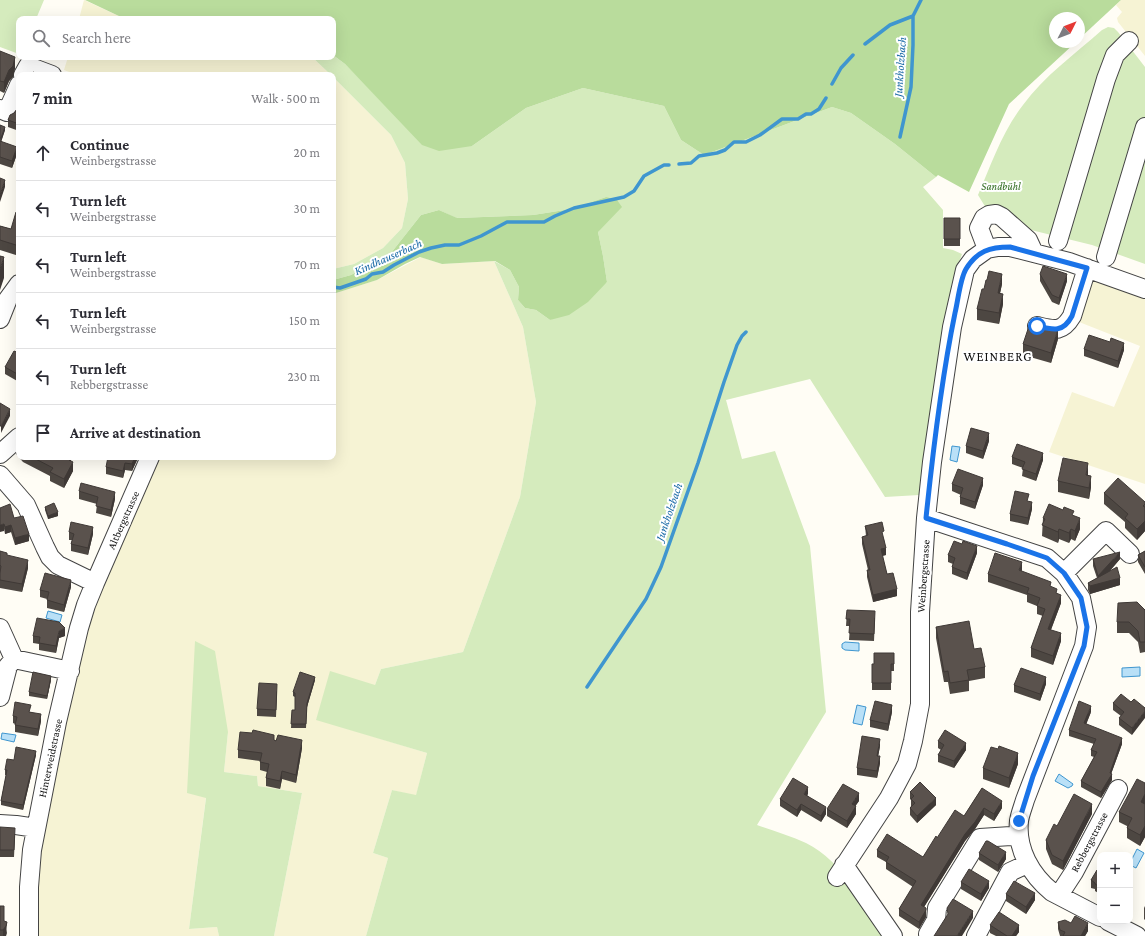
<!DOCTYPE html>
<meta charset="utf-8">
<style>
:root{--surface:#fff;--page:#f2f2f3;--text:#2b2b33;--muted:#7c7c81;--line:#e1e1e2}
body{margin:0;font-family:"Crimson Pro",serif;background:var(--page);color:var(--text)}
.controls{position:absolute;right:12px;bottom:12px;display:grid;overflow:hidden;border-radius:8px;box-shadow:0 4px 16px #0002}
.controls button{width:36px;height:36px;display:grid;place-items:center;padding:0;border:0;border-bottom:1px solid var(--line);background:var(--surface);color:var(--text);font:20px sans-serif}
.compass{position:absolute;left:1049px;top:12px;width:36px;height:36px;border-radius:50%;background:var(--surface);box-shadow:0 4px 16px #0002;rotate:48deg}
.stop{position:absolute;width:12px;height:12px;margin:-9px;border:3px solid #1a73e8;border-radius:50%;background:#fff}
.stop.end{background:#1a73e8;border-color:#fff;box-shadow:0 1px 4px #0008}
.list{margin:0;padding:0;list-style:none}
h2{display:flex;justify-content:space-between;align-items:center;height:52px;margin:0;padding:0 16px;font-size:17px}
h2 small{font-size:13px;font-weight:400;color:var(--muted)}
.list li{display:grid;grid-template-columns:26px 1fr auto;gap:12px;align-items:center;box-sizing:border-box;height:56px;padding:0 16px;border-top:1px solid var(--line)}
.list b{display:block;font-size:15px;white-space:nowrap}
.list p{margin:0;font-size:13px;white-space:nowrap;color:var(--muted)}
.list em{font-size:13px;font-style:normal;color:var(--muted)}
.icon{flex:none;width:22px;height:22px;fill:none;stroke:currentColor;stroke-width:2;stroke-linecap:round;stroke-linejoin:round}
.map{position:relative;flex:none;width:1145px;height:936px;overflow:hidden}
.search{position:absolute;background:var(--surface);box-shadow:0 4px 16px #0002;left:16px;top:16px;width:320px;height:44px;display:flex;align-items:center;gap:10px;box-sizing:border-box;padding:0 14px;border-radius:8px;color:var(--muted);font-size:15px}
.panel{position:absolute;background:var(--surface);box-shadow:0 4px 16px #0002;left:16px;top:72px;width:320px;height:388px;border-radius:8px}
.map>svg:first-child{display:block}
</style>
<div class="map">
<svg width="1145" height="936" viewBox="0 0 1145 936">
<rect width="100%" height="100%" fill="#fffdf5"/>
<path fill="#f6f3d4" d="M84,0L121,17L149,19H79Z
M1121,0H1145V56L1118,22L1117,18L1122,12L1116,5Z
M68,57H312L331,75H77L64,70Z
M333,77L391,135L405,163L408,199L402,228L383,248L354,264L333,269Z
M421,257L442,264L494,261L523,327L536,402L520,497L463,652L381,669L375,685L316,719L427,753L416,796L392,790L373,853L388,858L366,936H274L302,793L258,786L257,776L224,772L228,732L206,797L189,929L217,927L219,936H36L40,852L84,629L154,457H333V294L377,280Z
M1089,278L1145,299V484L1049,452L1072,392L1114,407L1140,346L1074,320Z"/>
<path fill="#d5ebbd" d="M0,0H44L36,19H19V54L0,47Z
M1108,27L1114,28L1118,32L1145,67V264L1092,245L1031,230L1022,224L986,208L978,195C991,165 1002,132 1023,105C1044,76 1075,54 1102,30Z
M333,55L345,64L384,104L472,146L526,108L583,88L664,106L681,140L704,155L832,107L851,113L895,144L936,177L923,187L943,210V248L953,250L962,254L952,283L941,345L930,412L919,495L885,497L810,379L726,400L742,459L775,451L810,546L826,712L757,825C773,831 791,836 806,843C843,862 865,903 888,936H366L388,858L373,853L392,790L416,795L427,753L316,720L330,671L375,685L381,669L463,652L520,497L536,402L523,327L494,261L510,270L519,287L518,300L525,308L536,310L550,320L607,282L603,256L598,232L606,197L571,209L533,215L456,218L439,210L421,215L391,253L351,275L333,280V269L354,264L383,248L402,228L408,199L405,163L391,135L333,77V75H331L312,57H333Z
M195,641L215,651L228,732L224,772L257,776L258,786L302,793L274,936H219L217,927L189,929L206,798L187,793Z"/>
<path fill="#b9dc9c" d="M85,0H1121L1079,39V18H1055V42H1076L1009,104L969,192L938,175L936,177L895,144L851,113L832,107L704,155L681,140L664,106L583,88L526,108L472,146L439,151L422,145L345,64L333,55V19H149L121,17Z
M606,197L617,200L622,207L598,232L603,256L607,282L588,302L569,315L550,320L536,310L525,308L518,300L519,287L510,270L495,261L442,264L420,257L405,264L377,280L333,294V280L351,275L391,253L421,215L439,210L457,218L533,215L571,209Z"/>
<path fill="#b9e0f7" stroke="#3f96cf" d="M952,446L960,447L957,462L950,460Z
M48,611L62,615L60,622L46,618Z
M845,642L859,643V651L845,650L842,648V644Z
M1140,667V676L1122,677V668Z
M857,705L866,707L862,725L853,723Z
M2,733L16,735L14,742L1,739Z
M1059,774L1073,784L1072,786L1068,788L1055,781Z
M1137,849L1144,853L1136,868L1130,865V863Z"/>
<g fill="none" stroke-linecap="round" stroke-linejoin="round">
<path stroke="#3f96cf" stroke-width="3.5" d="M865,44L890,25L913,16
M832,84L841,68L853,55
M900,137L911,87L913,45V16L921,0
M679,164L691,163L699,156L717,153L725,150L734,142H746L760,135L782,119H798L806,114H811L819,109L826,98
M333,287L340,288L366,279L372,274L383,272L394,265L419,252L431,248L445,245H459L481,236L507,222H544L555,216L574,208L624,197L634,191L644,176L664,165H669
M587,687L646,599L661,567L698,463L724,382L737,345L742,336L746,332"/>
<defs>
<path id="minor" d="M23,75L28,66L52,75
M0,109L7,112L19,85
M1058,241L1106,79L1115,55L1129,41
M987,249L979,228L984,218L989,215L996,214L1002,217L1028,240L1034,253
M1106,257L1145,127
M0,319L8,299L19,284
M1037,326C1054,330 1062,333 1072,316L1087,268
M0,454L19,437
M0,475L26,505L45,547L50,557L58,565L95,583
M926,518L1047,558L1064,573L1081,598L1087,627L1084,646L1025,800C1023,807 1020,814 1019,821C1016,849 1031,875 1052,892L1100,917
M1064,573L1106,531L1130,554
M0,628L14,659L70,671
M0,697L8,666L14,659
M0,824L16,825L36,828
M844,865L893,936
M837,877L889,798L907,764L913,741L920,704V612L926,518L932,462L952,327L965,270L973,259L987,249L998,247H1010L1069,262L1145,289
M1059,895L1074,872L1118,789
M1108,921L1137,936
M928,934L936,920L937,908L980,838L1011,836L1019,838
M29,936V887L32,850L57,722L79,628L86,605L95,583L150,457
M976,936L1010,872L1027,864"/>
</defs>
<use href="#minor" stroke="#444" stroke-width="20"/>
<use href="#minor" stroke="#fff" stroke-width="18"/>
</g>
<path fill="#4d4742" d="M0,51L15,68L13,77L9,81L4,93L0,91Z
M19,104V131L8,127V120L17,109Z
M0,125L5,130L1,142L17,154L12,168L0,164Z
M19,210V256L0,250V226L11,229Z
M944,218H960V246H944Z
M1040,274L1067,281L1059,305L1052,302L1040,281Z
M1002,284L1000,293L1003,304L999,324L977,320V309L984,289Z
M19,312V322H18V315Z
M1058,339L1051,363L1023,355V344Z
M1110,342L1124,350L1118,368L1084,356V349Z
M19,353V382L5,374V367Z
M989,441L983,459L966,453V446Z
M19,442V457H71V461L73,471L64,488L50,481V476L23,462L16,454V445Z
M137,457V460L132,471L125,470L123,478L106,474V467Z
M1012,457L1043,460L1036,481L1022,476L1023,468L1012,464Z
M1088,474V475L1091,487L1089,499L1058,492V481Z
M952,484L983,485L975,509L960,504V497L961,495L952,491Z
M79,491L115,499L111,517L96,513L97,504L79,499Z
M1104,493L1145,502V531L1137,540L1125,528V522L1104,504Z
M45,507L58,516L48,519L45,510Z
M0,508L14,518L29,541L15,545L11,532L5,534Z
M1032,509L1028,525L1010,521V514Z
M1074,516L1080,529L1075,541L1071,539L1069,543L1059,539L1058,543L1042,536L1043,518Z
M865,526L884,539L886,555L882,556L887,574L897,596L873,602L867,577V570H868L862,544V537L866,536Z
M69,532L93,534L88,555L71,551V544L72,540H69Z
M0,551L28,568L22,592L0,588Z
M1145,551V574L1138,562V555Z
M977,553L967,580L952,574V567L953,564L948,562V555Z
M1093,559H1120L1110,571L1120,585L1090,594L1088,590V583L1097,578L1093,566Z
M1022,570L1021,571L1051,587L1057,594L1061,603L1051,630L1061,641L1053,665L1031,657V648L1043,616L1037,614V606L1027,602V595L988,582V574Z
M71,587L64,612L47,608V599L40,597V590Z
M847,610L875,618L874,641L849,640L850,626H846Z
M1145,610V652L1140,653L1138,642L1129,633H1117V622Z
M936,627L974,649L985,667V678L969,681V691L950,694L948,682H944L936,638Z
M33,636H65L59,638L56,653L39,650V644L33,643Z
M894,653V671H891V690H872V664H874Z
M51,680L47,699L29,696V692Z
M315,680L307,707L306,728H291L292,710H295V697L293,696V692Z
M1046,684L1040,701L1014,692V685Z
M277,691L276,717L257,716V709Z
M1134,699L1132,735L1119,725V718L1121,716L1113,710V703L1131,702Z
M31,712L41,721L38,736L15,732V724L13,723V716Z
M892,712L888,731L870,727V720Z
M1091,712L1086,724L1122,744L1111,774L1112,780L1101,798L1081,787V781L1094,757L1091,756V750L1094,744L1069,736V730Z
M274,740L302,748L296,783L282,779L280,789L266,786V778L267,772L260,770V761L238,758V750Z
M938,741L966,750L954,768L938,762V755L941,750L938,748Z
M880,746L878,756L880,763L877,778L857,775V768Z
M998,749L1018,764L1009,788L983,779V768Z
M36,755L23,810L1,805V801L6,775H5V770L14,760Z
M1145,783V837L1140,846L1127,838V826L1119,822V812Z
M982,788L1002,808L994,821L984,815L975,829L965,841L924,907L926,917L919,929L899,916V909L913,887L886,869V862L877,857V850L923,857L937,838L964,816Z
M910,792L936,805L917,823L910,815V808L911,806V800L910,799Z
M808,794L807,795L826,814L821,822L801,810L797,817L780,806V799Z
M859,801L855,806L856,814L847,828L827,816V809Z
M1092,814L1063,870L1052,864L1046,849V840L1057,826Z
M0,827L15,836L14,857H0Z
M979,853L1006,859L998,872L979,860Z
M1100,872V894L1095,891V889L1091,888V880Z
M961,882L989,888L981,901L961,889Z
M1006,894L1035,900L1026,914L1006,901Z
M0,906L4,921L7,933L6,936H0Z
M1145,906V920L1144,919V908Z
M1058,922L1071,923L1088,931L1085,936H1060L1058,929Z
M990,925L1019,932L1016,936H996L990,933Z"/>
<path fill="#3f3936" d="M15,57V68L13,77L9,81L4,93V82Z
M5,127V130L1,142V138Z
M17,147V154L12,168V161Z
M5,180V187L0,202V195Z
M4,257V278L0,290V269Z
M1002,274V284L998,303V293Z
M1067,274V281L1059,305V298Z
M1003,294V304L999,324V313Z
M1058,329V339L1051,363V353Z
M1124,343V350L1118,368V361Z
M10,409V416L1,433V426Z
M989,433V441L983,459V451Z
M1043,453V460L1036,481V474Z
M71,457V466L73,462V471L64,488V479L69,460Z
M135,457H137V460L132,471V464Z
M125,463V470L123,478V471Z
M1088,463V474L1086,486V475Z
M1091,476V487L1089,499V488Z
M983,478V485L975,509V502Z
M115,492V499L111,517V510Z
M1032,502V509L1028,525V518Z
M58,512V516L48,519V516Z
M1080,518V529L1075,541V531Z
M1145,521V531L1137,540V529Z
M4,524V531L0,532V525Z
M11,525V532L5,534V527Z
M93,527V534L88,555V548Z
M1059,529V539L1058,543V532Z
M1071,529V539L1069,543V533Z
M29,534V541L15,545V538Z
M977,546V553L967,580V573Z
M886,548V555L881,556V549Z
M1120,552V559L1098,584V576Z
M28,560V568L22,592V584Z
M1022,562V570L1019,578V570Z
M1120,578V585L1090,594V586Z
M71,580V587L64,612V605Z
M897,589V596L873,602V595Z
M1061,595V603L1048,637V629Z
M65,628V636L59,638L56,653V646L59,631Z
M1061,633V641L1053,665V656Z
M51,676V680L47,699V696Z
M315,677V680L307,707V703Z
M1046,677V684L1040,701V694Z
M892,705V712L888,731V724Z
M1091,706V712L1084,730V723Z
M1145,711V718L1132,735V728Z
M41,714V721L38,736V729Z
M1122,738V744L1110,777L1112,774V780L1101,798V792L1110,773Z
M880,739V746L877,763V756Z
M302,740V748L296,783V775Z
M966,743V750L954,768V761Z
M36,751V755L23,810V805Z
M1018,753V764L1009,788V778Z
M880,756V763L877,778V771Z
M282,771V779L280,789V781Z
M808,787V794L804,800V794Z
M859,793V801L852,811V804Z
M1145,794V805L1141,802Z
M936,798V805L917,823V816Z
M1002,801V808L994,821V814Z
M801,804V810L797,817V810Z
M1092,804V814L1063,870V861Z
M856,806V814L847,828V821Z
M826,807V814L821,822V816Z
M984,808V815L975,829L965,841L921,912V905L965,834Z
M1145,826V837L1140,846V835Z
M1006,852V859L998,872V865Z
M989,881V888L981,901V894Z
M1035,893V900L1026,914V907Z
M926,908V917L919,929V922Z
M973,911V918L962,936H957Z
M7,922L6,936H3V930Z
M1088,923V931L1085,936H1081Z
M1019,925V932L1016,936H1012Z"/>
<path fill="#5a524d" stroke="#3f3936" d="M0,51L15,57L13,66L9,70L4,82L0,81Z
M33,72L41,75H30Z
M19,104V124L8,120L10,115L14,113L17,109Z
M0,125L5,127L1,138H0Z
M0,141L17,147L12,161L0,157Z
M0,178L5,180L0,195Z
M19,210V246L0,240V226L11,229L16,212L18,213Z
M944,218H960V239H944Z
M0,256L4,257L0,269Z
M1043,266L1067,274L1059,298L1052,295L1040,274Z
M989,271L1002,274L998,293L1003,294L999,313L977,309L982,289H984L986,280H987Z
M1030,323L1035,326L1046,328L1058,329L1051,353L1023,344Z
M1089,335L1110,342L1111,338L1124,343L1118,361L1084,349Z
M14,351L19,353V375L5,367Z
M0,403L10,409L1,426H0Z
M971,428L989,433L983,451L966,446Z
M19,442V448L16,445Z
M1017,444L1043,453L1036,474L1022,469L1025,462L1012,457Z
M32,457H71L69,460L73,462L64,479L50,472L53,468Z
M108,457H135L132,464L125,463L123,471L106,467Z
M1063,458L1088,463L1086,475L1091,476L1089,488L1058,481Z
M958,469L983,478L975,502L960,497L963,488L952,484Z
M1118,478L1145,502V504L1143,506L1145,507V521L1137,529L1125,518L1128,514L1104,493Z
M81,483L115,492L111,510L96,506L98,497L79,491Z
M1015,491L1029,494L1027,501L1032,502L1028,518L1010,514Z
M54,503L58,512L48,516L45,507Z
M10,504L14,518L23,516L29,534L15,538L11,525L5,527L4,524L0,525V508Z
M1049,504L1063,510L1064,507L1074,511L1072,515L1080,518L1075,531L1071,529L1069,533L1059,529L1058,532L1042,525L1045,519L1043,518Z
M71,522L93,527L88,548L71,544L74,534L69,532Z
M882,522L884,531L882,532L886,548L881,549L887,574L893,573L897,589L873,595L867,570H870L862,537L868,535L865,526Z
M954,541L962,544L963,541L977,546L967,573L952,567L955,558L948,555Z
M0,551L7,553V555L28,560L22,584L0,580V573L1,566L0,565Z
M1145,551V567L1138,555Z
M1120,552L1098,576L1093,559Z
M995,553L1022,562L1019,570L1051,582L1050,586L1057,589L1056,593L1061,595L1048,629L1061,633L1053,656L1031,648L1045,609L1037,606L1040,598L1027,593L1029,588L988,574Z
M1117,567L1120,578L1090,586L1088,583Z
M45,573L71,580L64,605L47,600L49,592L40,590Z
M1137,602L1145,610V642H1140L1138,631L1129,622H1117L1118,603Z
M847,610L875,611L874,634L849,633L850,619H846Z
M37,618L59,622L65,628L59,631L56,646L39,643L40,637L33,636Z
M969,621L974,649L981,648L985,667L967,670L969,680L950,683L948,671L944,672L936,627Z
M874,653H894V664H891V683H872V664H874Z
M1021,668L1046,677L1040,694L1014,685Z
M33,672L51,676L47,696L29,692Z
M300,672L315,677L307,703L306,724H291L292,710H295V693L293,692Z
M259,683L277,684L276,710L257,709Z
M1121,694L1131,702L1134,699L1145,708V711L1132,728L1119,718L1124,712L1113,703Z
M875,701L892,705L888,724L870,720Z
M1079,701L1091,706L1084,723L1122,738L1110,773L1112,774L1101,792L1081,781L1097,752L1091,750L1096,739L1069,730Z
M15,702L31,705L29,712L41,714L38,729L15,725L17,717L13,716Z
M253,730L274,735V740L276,741L278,735L302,740L296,775L282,771L280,781L266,778L269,764L260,762L262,753L238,750L240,732L252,733Z
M945,730L966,743L954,761L938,755L944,745L938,741Z
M862,736L880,739L877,756H880L877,771L857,768Z
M999,746L1018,753L1009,778L983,768L991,747L998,749Z
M16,747L36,751L23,805L1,801L7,770H5L7,759L14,760Z
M793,778L808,787L804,794L826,807L821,816L801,804L797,810L780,799Z
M1137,779L1145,783V794L1141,802L1145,804V826L1140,835L1127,828L1132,818L1119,812Z
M920,782L936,798L917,816L910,808L915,803L911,799L914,796L910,792Z
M843,784L859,793L852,804L856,806L847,821L827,809Z
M982,788L1002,801L994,814L984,808L975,822L965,834L921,905L926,908V910L919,922L899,909L916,881L886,862L889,857L877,850L887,834L923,857L936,836L937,838L955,810L964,816Z
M1074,794L1092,804L1063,861L1052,855L1046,840L1054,824L1057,826Z
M0,827L15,828L14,850H0Z
M986,841H988L1006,852L998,865L979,853Z
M969,869L989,881L981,894L961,882Z
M1097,870L1100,872V887L1095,884V883L1091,880Z
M1014,881L1035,893L1026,907L1006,894Z
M953,899L973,911L957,936H934L948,914L947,908Z
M0,906H4V921L7,922L6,926L3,930H0Z
M999,912L1019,925L1012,936H1007L990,925Z
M1075,916L1088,923L1081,936H1063L1065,932L1060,930L1058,922L1065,920L1071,923Z"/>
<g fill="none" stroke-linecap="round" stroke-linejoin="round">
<path stroke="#1a73e8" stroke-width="5" d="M1019,821L1033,776L1084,646L1087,627L1081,598L1064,573L1047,558L1007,544L926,518C933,450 941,381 955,313C958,301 960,279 966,269C977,251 990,247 1010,247L1087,268L1072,316C1063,333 1053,330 1037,326"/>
</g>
<g text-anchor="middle" stroke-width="4" stroke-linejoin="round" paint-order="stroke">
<g font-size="11" font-style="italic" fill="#2f6b1f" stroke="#fff">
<text x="1001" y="190">Sandbühl</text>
</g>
<g font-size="11" fill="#111" stroke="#fff">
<text transform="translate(123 520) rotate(-66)" y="4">Altbergstrasse</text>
<text transform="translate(923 576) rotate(-86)" y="4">Weinbergstrasse</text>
<text transform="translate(50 758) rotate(-78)" y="4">Hinterweidstrasse</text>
<text transform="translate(1089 842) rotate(-62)" y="4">Rebbergstrasse</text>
</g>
<g font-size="12" font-style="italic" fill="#1768a6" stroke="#fff">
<text transform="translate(900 67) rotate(-86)" y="4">Junkholzbach</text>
<text transform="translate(388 257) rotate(-24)" y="4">Kindhauserbach</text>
<text transform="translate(669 512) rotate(-71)" y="4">Junkholzbach</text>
</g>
<g font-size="13" letter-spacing="1" fill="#111" stroke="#fff">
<text x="998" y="361">WEINBERG</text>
</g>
</g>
</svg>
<div class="controls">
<button>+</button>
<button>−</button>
</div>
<svg class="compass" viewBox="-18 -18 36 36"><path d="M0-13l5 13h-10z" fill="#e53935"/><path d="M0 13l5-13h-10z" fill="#7c7c81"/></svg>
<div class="stop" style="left:1037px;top:326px"></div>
<div class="stop end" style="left:1019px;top:821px"></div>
<div class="search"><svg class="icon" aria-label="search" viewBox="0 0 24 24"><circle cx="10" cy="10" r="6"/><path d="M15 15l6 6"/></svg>Search here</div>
<section class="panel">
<h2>7 min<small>Walk · 500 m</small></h2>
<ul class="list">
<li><svg class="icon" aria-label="ahead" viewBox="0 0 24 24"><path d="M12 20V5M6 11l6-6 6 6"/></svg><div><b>Continue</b><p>Weinbergstrasse</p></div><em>20 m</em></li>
<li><svg class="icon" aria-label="left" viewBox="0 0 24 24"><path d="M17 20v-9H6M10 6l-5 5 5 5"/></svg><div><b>Turn left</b><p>Weinbergstrasse</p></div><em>30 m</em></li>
<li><svg class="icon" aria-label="left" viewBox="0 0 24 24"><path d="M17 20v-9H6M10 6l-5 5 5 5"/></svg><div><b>Turn left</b><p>Weinbergstrasse</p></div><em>70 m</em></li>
<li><svg class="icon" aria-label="left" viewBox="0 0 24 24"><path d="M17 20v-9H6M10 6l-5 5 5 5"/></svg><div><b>Turn left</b><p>Weinbergstrasse</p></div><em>150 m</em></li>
<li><svg class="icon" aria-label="left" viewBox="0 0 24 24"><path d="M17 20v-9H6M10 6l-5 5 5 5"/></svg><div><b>Turn left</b><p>Rebbergstrasse</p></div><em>230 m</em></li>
<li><svg class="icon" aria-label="arrive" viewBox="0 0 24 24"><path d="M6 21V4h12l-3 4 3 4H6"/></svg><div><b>Arrive at destination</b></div></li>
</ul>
</section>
</div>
